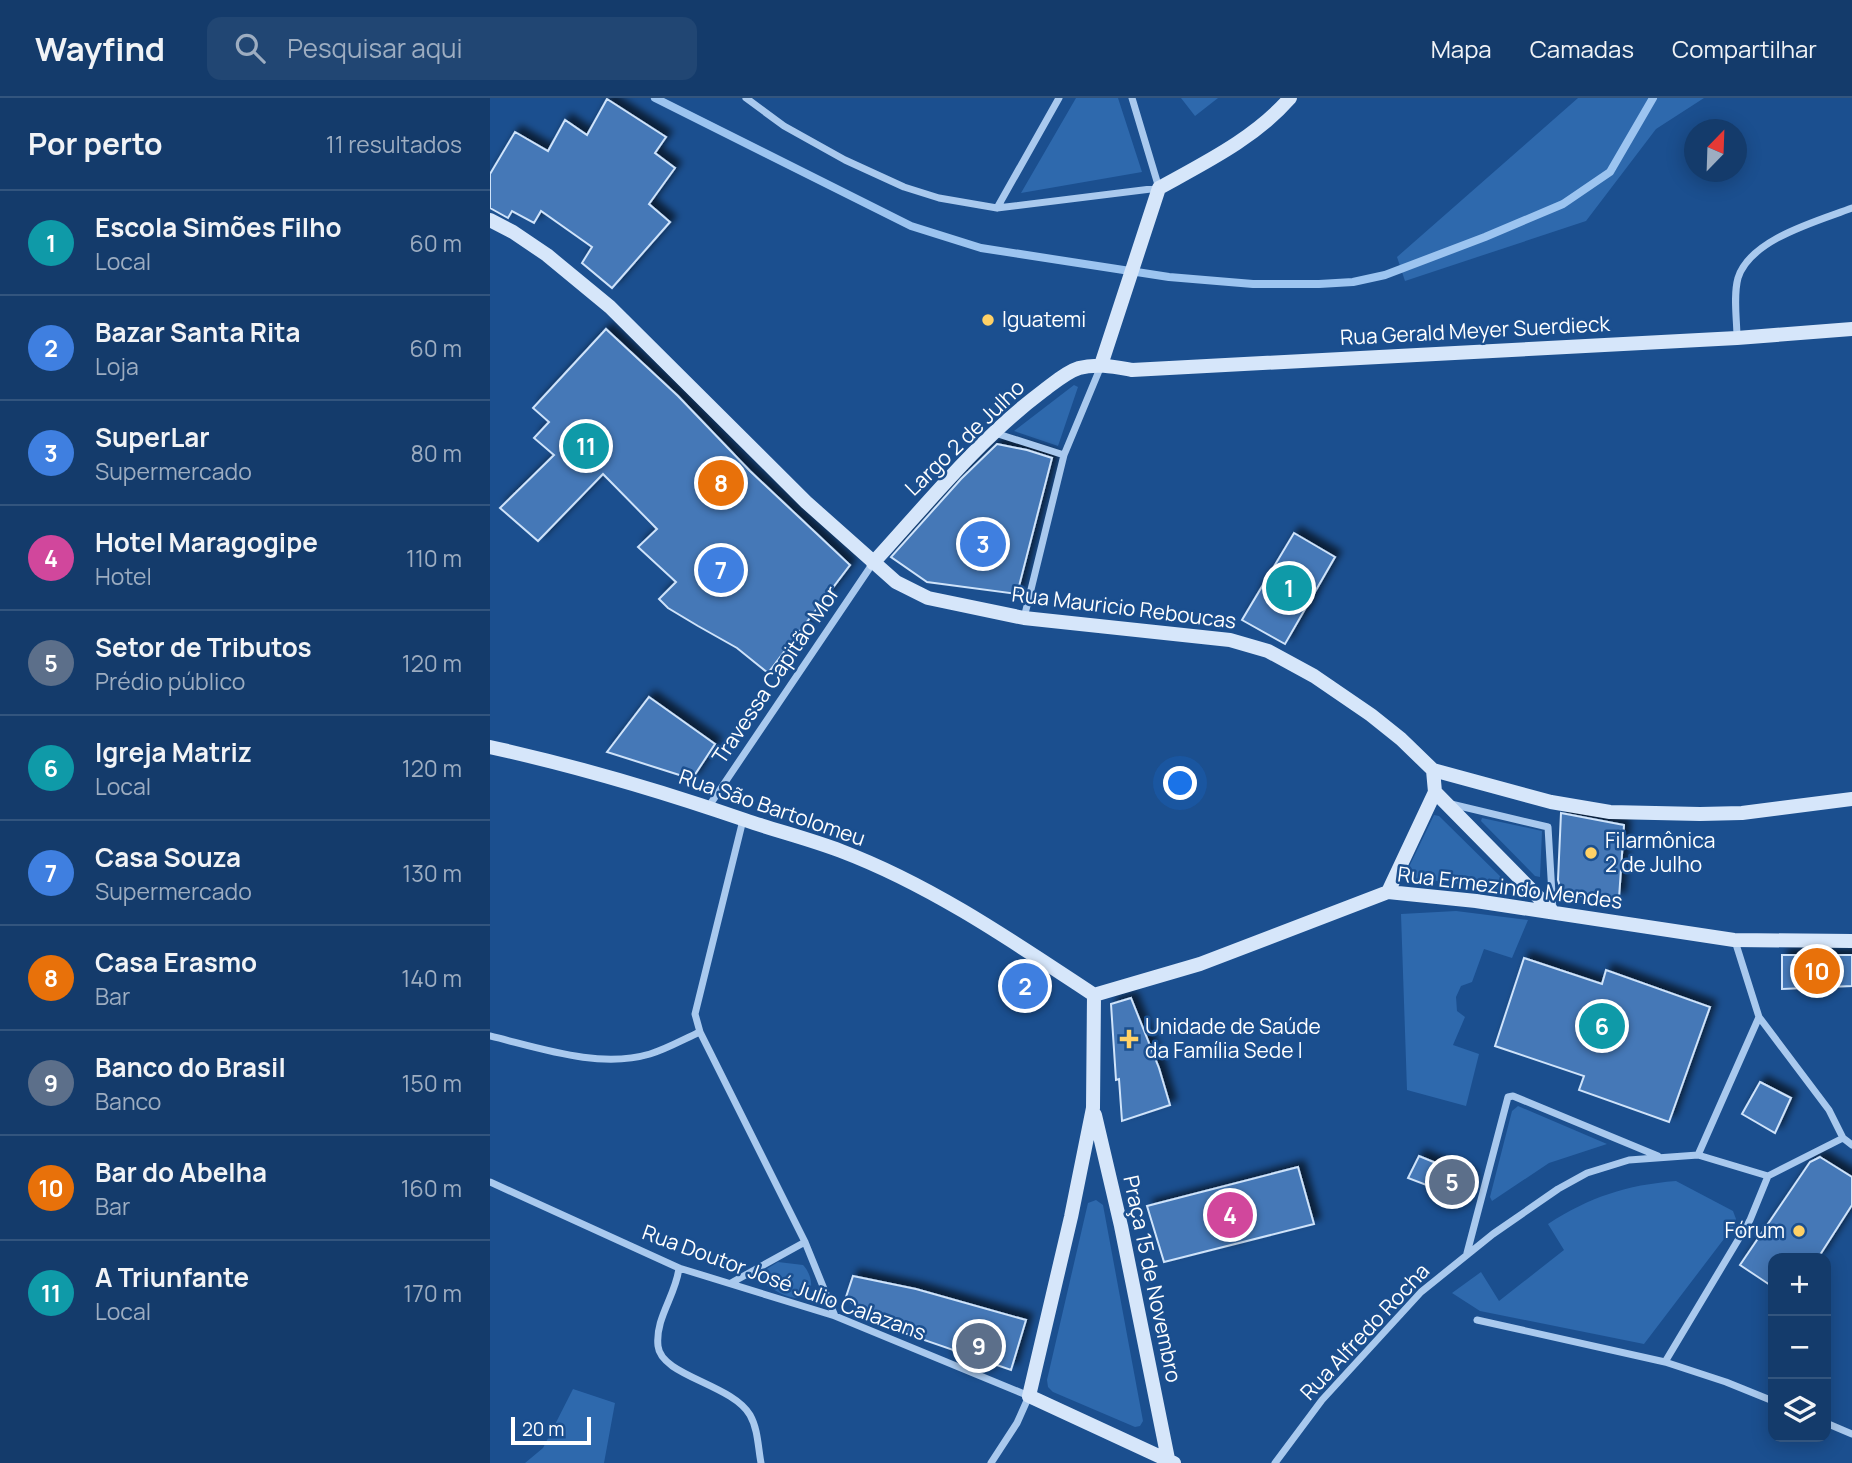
<!DOCTYPE html>
<html lang="pt">
<meta charset="utf-8">
<style>
:root{--surface:#143b6b;--page:#214673;--text:#f1f3f6;--muted:#9dadc1;--line:#33557e;--accent:#d6ab8b}
body{margin:0;font-family:Manrope,sans-serif;background:var(--page);color:var(--text)}
.controls{position:absolute;right:21px;bottom:21px;display:grid;overflow:hidden;border-radius:14px;box-shadow:0 4px 18px #0003}
.controls button{width:63px;height:63px;display:grid;place-items:center;padding:0;border:0;border-bottom:2px solid var(--line);background:var(--surface);color:var(--text);font:35px sans-serif}
.compass{position:absolute;left:1194px;top:21px;width:63px;height:63px;border-radius:50%;background:var(--surface);box-shadow:0 4px 18px #0003;rotate:23deg}
.scale{position:absolute;left:21px;bottom:18px;width:80px;box-sizing:border-box;padding-left:7px;border:4px solid #fff;border-top:0;font-size:19px;line-height:24px;white-space:nowrap;color:#fff;-webkit-text-stroke:5px #1b4f8f;paint-order:stroke}
.you{position:absolute;left:691px;top:686px;width:24px;height:24px;margin:-18px;border:5px solid #fff;border-radius:50%;background:#1a73e8;box-shadow:0 0 0 10px #1a73e833}
.badge{display:grid;place-items:center;width:46px;height:46px;border-radius:50%;background:var(--accent);color:#fff;font-size:23px;font-weight:700}
.pin{position:absolute;translate:-50% -50%;border:4px solid #fff;box-shadow:0 2px 7px #0006}
.list{margin:0;padding:0;list-style:none}
h2{display:flex;justify-content:space-between;align-items:center;height:91px;margin:0;padding:0 28px;font-size:30px}
h2 small{font-size:23px;font-weight:400;color:var(--muted)}
.list li{display:grid;grid-template-columns:46px 1fr auto;gap:21px;align-items:center;box-sizing:border-box;height:105px;padding:0 28px;border-top:2px solid var(--line)}
.list b{display:block;font-size:26px;white-space:nowrap}
.list p{margin:0;font-size:23px;white-space:nowrap;color:var(--muted)}
.list em{font-size:23px;font-style:normal;color:var(--muted)}
.icon{flex:none;width:38px;height:38px;fill:none;stroke:currentColor;stroke-width:2;stroke-linecap:round;stroke-linejoin:round}
.map{position:relative;flex:none;width:1362px;height:1365px;overflow:hidden}
header{display:flex;align-items:center;gap:42px;box-sizing:border-box;height:98px;padding:0 35px;background:var(--surface);border-bottom:2px solid var(--line)}
header strong{font-size:33px}
nav{display:flex;gap:38px;margin-inline-start:auto;font-size:24px}
.search{width:490px;height:63px;background:var(--page);display:flex;align-items:center;gap:18px;box-sizing:border-box;padding:0 24px;border-radius:14px;color:var(--muted);font-size:26px}
main{display:flex}
aside{flex:1;background:var(--surface)}
.map>svg:first-child{display:block}
</style>
<header>
<strong>Wayfind</strong>
<div class="search"><svg class="icon" aria-label="search" viewBox="0 0 24 24"><circle cx="10" cy="10" r="6"/><path d="M15 15l6 6"/></svg>Pesquisar aqui</div>
<nav><a>Mapa</a><a>Camadas</a><a>Compartilhar</a></nav>
</header>
<main>
<aside>
<h2>Por perto<small>11 resultados</small></h2>
<ul class="list">
<li><span class="badge" style="background:#0f9aa8">1</span><div><b>Escola Simões Filho</b><p>Local</p></div><em>60 m</em></li>
<li><span class="badge" style="background:#3f7fe0">2</span><div><b>Bazar Santa Rita</b><p>Loja</p></div><em>60 m</em></li>
<li><span class="badge" style="background:#3f7fe0">3</span><div><b>SuperLar</b><p>Supermercado</p></div><em>80 m</em></li>
<li><span class="badge" style="background:#d1479c">4</span><div><b>Hotel Maragogipe</b><p>Hotel</p></div><em>110 m</em></li>
<li><span class="badge" style="background:#5c6f8a">5</span><div><b>Setor de Tributos</b><p>Prédio público</p></div><em>120 m</em></li>
<li><span class="badge" style="background:#0f9aa8">6</span><div><b>Igreja Matriz</b><p>Local</p></div><em>120 m</em></li>
<li><span class="badge" style="background:#3f7fe0">7</span><div><b>Casa Souza</b><p>Supermercado</p></div><em>130 m</em></li>
<li><span class="badge" style="background:#e8710a">8</span><div><b>Casa Erasmo</b><p>Bar</p></div><em>140 m</em></li>
<li><span class="badge" style="background:#5c6f8a">9</span><div><b>Banco do Brasil</b><p>Banco</p></div><em>150 m</em></li>
<li><span class="badge" style="background:#e8710a">10</span><div><b>Bar do Abelha</b><p>Bar</p></div><em>160 m</em></li>
<li><span class="badge" style="background:#0f9aa8">11</span><div><b>A Triunfante</b><p>Local</p></div><em>170 m</em></li>
</ul>
</aside>
<div class="map">
<svg width="1362" height="1365" viewBox="0 0 1362 1365">
<defs>
<filter id="shadow"><feDropShadow dx="6" dy="-6" stdDeviation="3.5" flood-color="#0009"/></filter>
</defs>
<rect width="100%" height="100%" fill="#1b4f8f"/>
<path fill="#2e69ad" d="M586,0H628L652,74L531,95Z
M691,0H728L705,18Z
M1088,0H1214L1166,31L1096,123L915,183L907,159Z
M584,287L588,289L568,348L524,333Z
M944,717L949,718L1019,787L1021,789L1019,793L918,779L917,773Z
M992,720L1052,733L1050,779L1045,778L991,723Z
M966,813L1038,822L1022,860L994,851L982,884L971,888L966,899L967,913L975,919L963,947L989,956L976,1008L917,992L911,816Z
M1028,1008L1117,1046L1059,1065L1002,1103L1000,1099L1022,1013Z
M1186,1083L1243,1113L1246,1121L1243,1129L1154,1246L990,1213L962,1195L991,1174L1009,1203L1074,1152L1058,1126C1100,1099 1136,1087 1186,1083Z
M606,1102L613,1107L653,1323L650,1328L645,1329L563,1294L558,1289L557,1282L598,1105Z
M288,1164L313,1167C323,1177 327,1201 306,1200C295,1199 284,1192 275,1186L273,1179L275,1172Z
M83,1291L125,1305L114,1365H35L53,1350Z"/>
<g fill="none" stroke-linecap="round" stroke-linejoin="round">
<path stroke="#9cc4f0" stroke-width="8" d="M165,0L421,128L491,150L679,179L763,186H829L863,184L895,177L995,139L1073,106L1120,74L1163,0"/>
</g>
<path fill="#4478b7" stroke="#cfe3fa" stroke-width="2" filter="url(#shadow)" d="M117,1L176,39L165,55L185,70L159,106L180,124L122,190L92,165L102,149L51,113L44,125L22,113L18,120L0,110V76L25,34L58,53L75,22L97,37Z
M116,231L188,298L260,373L360,467L278,575L247,550L208,528L178,510L169,501L186,484L148,449L167,431L113,376L48,443L10,410L64,357L44,340L59,324L43,310Z
M507,346L537,352L562,360L527,496L437,484L401,459L471,381Z
M804,435L845,459L795,546L752,522Z
M159,599L225,646L202,681L117,654Z
M1071,715L1134,727L1129,800L1079,797L1071,792L1068,782Z
M1292,857H1362V888L1292,891Z
M1034,860L1112,886L1116,872L1220,909L1179,1024L1089,992L1094,978L1005,948Z
M641,900L669,970L680,1007L632,1023L629,981L626,982L621,906Z
M1270,984L1301,1000L1285,1035L1252,1016Z
M929,1058L980,1079L973,1101L918,1080Z
M1330,1059L1362,1079V1107L1328,1160H1283V1189L1250,1167L1320,1064Z
M808,1069L824,1126L674,1164L657,1108Z
M363,1178L426,1191L536,1222L521,1272L382,1224L356,1199Z"/>
<g fill="none" stroke-linecap="round" stroke-linejoin="round">
<path stroke="#a9c9ee" stroke-width="7" d="M256,0L294,28L355,62L414,89L449,100L507,110L669,90L642,0
M507,110L569,0
M1247,240C1247,222 1243,198 1248,180C1260,141 1328,123 1362,110
M505,335L574,357
M534,520L574,357L611,268
M961,706L1058,729L1063,813
M219,708L383,465
M253,722L205,916L210,934L315,1144L345,1218
M1269,919L1339,1012L1353,1040
M0,938C50,950 109,971 160,956C177,951 194,941 210,934
M1208,1057L1269,919L1245,843
M1278,1078L1353,1040L1362,1047
M0,1084L189,1170L345,1218L539,1298L527,1325L501,1365
M977,1155L1018,999L1023,998L1168,1058
M189,1170C186,1197 165,1220 168,1248C171,1278 242,1286 260,1317C268,1331 268,1349 271,1365
M241,1185L315,1144
M987,1222L1175,1264L1236,1284L1283,1303
M1175,1264L1260,1122L1278,1078
M1336,1325L1362,1336
M785,1365L832,1302L931,1194L1003,1136L1068,1091L1097,1075L1139,1062L1208,1057L1278,1078"/>
<path stroke="#d6e6fa" stroke-width="14" d="M0,122L23,134L57,157L120,209L316,404L406,484L438,500L534,520L740,542L778,553L824,578L881,617L911,641L943,672L1061,704L1120,714L1210,716L1252,715L1362,701
M611,267L669,90C716,64 765,40 800,0
M383,465C437,406 489,341 553,293C564,285 576,274 589,270C607,265 625,269 642,272L1247,240L1362,231
M0,649C86,668 171,693 255,722C287,733 320,741 351,753C441,787 524,844 604,897
M943,672L945,694L1063,814
M898,794L945,694
M604,897L710,866L898,794L986,803L1244,842L1362,843
M604,897L603,1010L581,1119L539,1298L684,1365
M605,1017L631,1128L678,1361"/>
</g>
<g fill="#ffd166" stroke="#1b4f8f" stroke-width="2.5">
<circle cx="498" cy="222" r="7"/>
<circle cx="1101" cy="755" r="7"/>
<path d="M635.5 930.5h7v7h7v7h-7v7h-7v-7h-7v-7h7z"/>
<circle cx="1309" cy="1133" r="7"/>
</g>
<g text-anchor="middle" stroke-width="5" stroke-linejoin="round" paint-order="stroke">
<g font-size="21" fill="#fff" stroke="#1b4f8f" text-anchor="start">
<text x="512" y="229">Iguatemi</text>
<text x="1115" y="750">Filarmônica<tspan x="1115" dy="24">2 de Julho</tspan></text>
<text x="655" y="936">Unidade de Saúde<tspan x="655" dy="24">da Família Sede I</tspan></text>
<text x="1295" y="1140" text-anchor="end">Fórum</text>
</g>
<g font-size="21" fill="#fff" stroke="#1b4f8f">
<text transform="translate(985 233) rotate(-3)" y="7">Rua Gerald Meyer Suerdieck</text>
<text transform="translate(475 340) rotate(-44)" y="7">Largo 2 de Julho</text>
<text transform="translate(634 510) rotate(7)" y="7">Rua Mauricio Reboucas</text>
<text transform="translate(286 577) rotate(-56)" y="7">Travessa Capitão Mor</text>
<text transform="translate(282 710) rotate(19)" y="7">Rua São Bartolomeu</text>
<text transform="translate(1020 790) rotate(7)" y="7">Rua Ermezindo Mendes</text>
<text transform="translate(662 1181) rotate(78)" y="7">Praça 15 de Novembro</text>
<text transform="translate(294 1185) rotate(20)" y="7">Rua Doutor José Julio Calazans</text>
<text transform="translate(875 1234) rotate(-47)" y="7">Rua Alfredo Rocha</text>
</g>
</g>
</svg>
<div class="controls">
<button>+</button>
<button>−</button>
<button><svg class="icon" aria-label="layers" viewBox="0 0 24 24"><path d="M12 4l9 5-9 5-9-5zM3 14l9 5 9-5"/></svg></button>
</div>
<svg class="compass" viewBox="-18 -18 36 36"><path d="M0-13l5 13h-10z" fill="#e53935"/><path d="M0 13l5-13h-10z" fill="#9dadc1"/></svg>
<div class="scale">20 m</div>
<div class="you"></div>
<div class="pin badge" style="left:799px;top:490px;background:#0f9aa8">1</div>
<div class="pin badge" style="left:535px;top:888px;background:#3f7fe0">2</div>
<div class="pin badge" style="left:493px;top:446px;background:#3f7fe0">3</div>
<div class="pin badge" style="left:740px;top:1117px;background:#d1479c">4</div>
<div class="pin badge" style="left:962px;top:1084px;background:#5c6f8a">5</div>
<div class="pin badge" style="left:1112px;top:928px;background:#0f9aa8">6</div>
<div class="pin badge" style="left:231px;top:472px;background:#3f7fe0">7</div>
<div class="pin badge" style="left:231px;top:385px;background:#e8710a">8</div>
<div class="pin badge" style="left:489px;top:1248px;background:#5c6f8a">9</div>
<div class="pin badge" style="left:1327px;top:873px;background:#e8710a">10</div>
<div class="pin badge" style="left:96px;top:348px;background:#0f9aa8">11</div>
</div>
</main>
